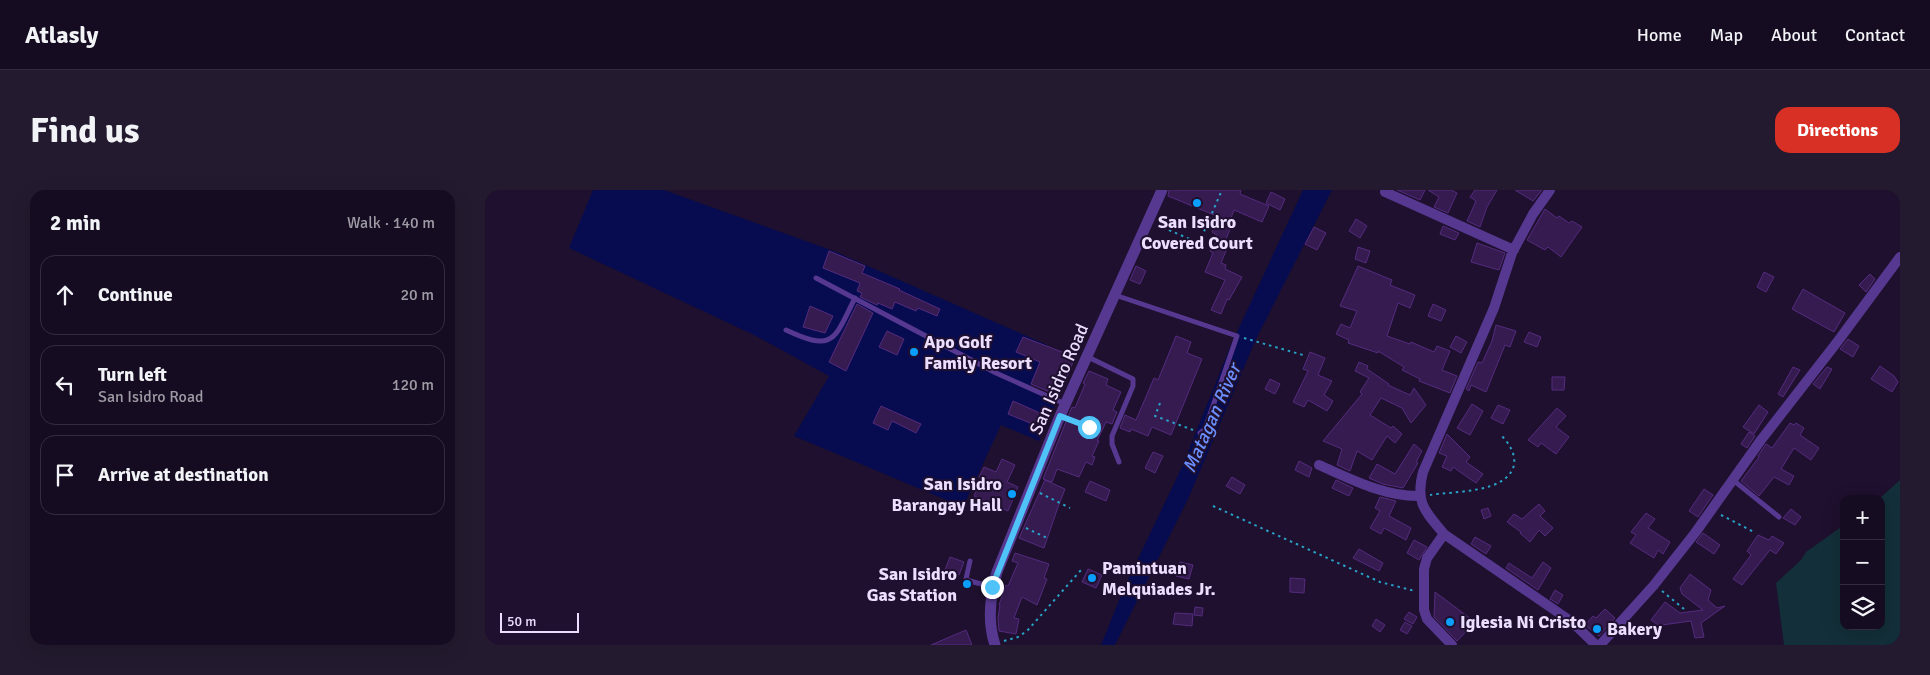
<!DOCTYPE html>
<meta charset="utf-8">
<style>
:root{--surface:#160c22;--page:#231a2f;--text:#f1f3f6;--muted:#9e9ba5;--line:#352c40;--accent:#d93025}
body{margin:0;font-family:Signika,sans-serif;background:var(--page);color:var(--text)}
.controls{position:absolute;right:15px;bottom:15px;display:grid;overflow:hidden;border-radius:10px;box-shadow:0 5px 20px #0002}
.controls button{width:45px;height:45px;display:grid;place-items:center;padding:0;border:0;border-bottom:1px solid var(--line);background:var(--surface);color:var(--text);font:25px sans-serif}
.scale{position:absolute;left:15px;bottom:12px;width:79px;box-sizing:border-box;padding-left:5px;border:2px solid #ebdeff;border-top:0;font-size:14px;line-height:18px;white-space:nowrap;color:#ebdeff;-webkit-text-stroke:4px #1e102e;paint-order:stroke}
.stop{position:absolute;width:15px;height:15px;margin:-11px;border:4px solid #4fc3f7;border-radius:50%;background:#fff}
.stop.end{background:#4fc3f7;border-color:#fff;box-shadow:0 1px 5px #0008}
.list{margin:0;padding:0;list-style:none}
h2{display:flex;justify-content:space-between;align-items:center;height:65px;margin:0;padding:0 20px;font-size:21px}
h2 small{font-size:16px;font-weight:400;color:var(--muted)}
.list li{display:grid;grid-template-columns:32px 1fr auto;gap:15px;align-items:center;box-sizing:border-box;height:80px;margin:0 10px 10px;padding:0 10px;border:1px solid var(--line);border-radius:15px}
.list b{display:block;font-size:19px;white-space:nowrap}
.list p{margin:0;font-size:16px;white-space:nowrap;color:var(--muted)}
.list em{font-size:16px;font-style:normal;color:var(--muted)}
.icon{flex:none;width:28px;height:28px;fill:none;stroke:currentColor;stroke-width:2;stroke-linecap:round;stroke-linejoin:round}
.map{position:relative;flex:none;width:1415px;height:455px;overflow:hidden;border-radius:15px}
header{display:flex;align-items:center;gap:30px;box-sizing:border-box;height:70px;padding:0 25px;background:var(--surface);border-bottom:1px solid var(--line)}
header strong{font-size:24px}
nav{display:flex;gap:28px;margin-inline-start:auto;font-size:18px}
.intro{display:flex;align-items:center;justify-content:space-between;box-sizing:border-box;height:120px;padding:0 30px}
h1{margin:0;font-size:35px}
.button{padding:12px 22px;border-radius:15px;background:var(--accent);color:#fff;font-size:18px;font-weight:700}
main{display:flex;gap:30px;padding:0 30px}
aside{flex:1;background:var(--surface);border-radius:15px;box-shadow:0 5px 20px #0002}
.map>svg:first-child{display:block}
</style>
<header>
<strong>Atlasly</strong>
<nav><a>Home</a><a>Map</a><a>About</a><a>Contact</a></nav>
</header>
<div class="intro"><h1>Find us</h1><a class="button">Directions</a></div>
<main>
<aside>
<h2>2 min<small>Walk · 140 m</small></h2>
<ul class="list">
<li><svg class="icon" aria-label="ahead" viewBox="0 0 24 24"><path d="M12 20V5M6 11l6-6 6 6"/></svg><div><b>Continue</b></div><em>20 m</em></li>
<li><svg class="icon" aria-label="left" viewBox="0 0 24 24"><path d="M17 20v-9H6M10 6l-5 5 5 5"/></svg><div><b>Turn left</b><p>San Isidro Road</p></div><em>120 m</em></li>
<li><svg class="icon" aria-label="arrive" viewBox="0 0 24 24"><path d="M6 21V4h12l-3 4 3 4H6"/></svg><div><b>Arrive at destination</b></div></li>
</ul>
</aside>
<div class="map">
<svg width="1415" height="455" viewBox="0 0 1415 455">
<rect width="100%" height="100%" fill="#1e102e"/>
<path fill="#132f39" d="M1415,290V455H1299L1291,393L1316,370L1321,362L1359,335V436H1396V309H1394Z"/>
<path fill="#070c50" d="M108,0H179L351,62L562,155L545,197L573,209L554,251L516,235L478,317L309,246L344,186L269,145L84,58Z
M818,0H847L771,149L703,309L630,455H616L639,398L696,279L746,155Z"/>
<path fill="#361b51" stroke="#542b7e" d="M684,0H756L755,4L784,16L777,32L749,20L743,36L746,37L739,54L743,56L736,73L741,75L740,79L757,87L744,110L742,109L736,124L726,120L740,90L720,82L728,63L725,61L732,45L727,42L734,27L683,6Z
M912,0H940L935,10Z
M943,0H966L972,3L963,23L949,17L954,7Z
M990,0H1012L1002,17L995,37L982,31L991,11L985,7Z
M1030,0H1057L1048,11Z
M786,2L800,9L795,20L781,13Z
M1060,19L1072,28L1074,26L1084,33L1087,31L1097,37L1076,67L1063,57L1060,60L1042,50Z
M871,29L882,36L875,48L864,41Z
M958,36L974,43L970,50L955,44Z
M829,37L841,43L832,60L820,54Z
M992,53L1020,63L1014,80L986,72Z
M873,57L885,61L881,73L870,69Z
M344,61L380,76L377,83L415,99L414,100L455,119L452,126L433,118L431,121L410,112L407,119L393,113L392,115L375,107L377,103L372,101L375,93L338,78Z
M651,76L661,81L655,94L645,90Z
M873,76L907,90L905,95L930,105L925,118L913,113L902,146L925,154L926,152L949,162L952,156L965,161L957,180L972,186L965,203L934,191L935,189L917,180L919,177L893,161V163L863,153L864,150L851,144L856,134L865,138L872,121L855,116Z
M1279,82L1289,87L1281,102L1272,97Z
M1385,84L1390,89L1381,102L1374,95Z
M1318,99L1360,123L1349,142L1307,119Z
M372,114L388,123L361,181L344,172Z
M948,114L961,120L956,131L943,126Z
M325,116L348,126L340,143L318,137Z
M1011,135L1031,141L1025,157L1020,155L1001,202L986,195L984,201L981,199L993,172L997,173L1007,151Z
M402,141L419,149L412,165L394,157Z
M1044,142L1056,147L1052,157L1039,152Z
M691,146L706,152L702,163L717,169L686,245L667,237L663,246L646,239L645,242L635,238L640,225L651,230L669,188L673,190Z
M971,146L982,152L976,163L965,157Z
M538,147L590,167L574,206L546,194L555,172L531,162Z
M1363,149L1374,156L1368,167L1355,159Z
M825,162L840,168L833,185L847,191L839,205L848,211L842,221L823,210L819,217L808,212L823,181L818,179Z
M874,172L883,176L882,179L904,194L903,195L925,205L929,198L941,215L926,233L917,218L896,208L885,225L906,238L908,236L917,244L910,253L902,246L887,270L872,261L865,281L852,275L857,259L838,251L877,204L875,202L884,188L870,181Z
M1395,176L1409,186L1413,192L1407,202L1386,189Z
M1308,177L1315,180L1298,207L1293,204Z
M1342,177L1347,179L1335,199L1328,194Z
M604,181L623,189L621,195L636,202L628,220L632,222L627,234L621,232L612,251H614L607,266L610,267L607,275L601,272L594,287L572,279L567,292L558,289L582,229L587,217L590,218L600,194L598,193Z
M1067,187H1080L1079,200H1067Z
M785,189L795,194L790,204L780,199Z
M528,211L555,223L550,235L523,224Z
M987,214L998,221L985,245L972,238Z
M1013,215L1025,220L1018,234L1006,228Z
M1274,215L1283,222L1269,244L1258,237Z
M396,216L436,234L431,243L407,231L403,240L388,233Z
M1072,218L1081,226L1071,237L1084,247L1071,264L1056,253L1053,257L1043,250Z
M1305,233L1309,235L1311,233L1319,238L1315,245L1334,258L1326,270L1309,258L1296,279L1309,286L1304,295L1289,287L1274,306L1256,291L1274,267L1273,266L1281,254L1287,258Z
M1264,242L1270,246L1262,258L1256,254Z
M962,244L985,267L981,272L998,284L991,293L968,277L966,281L957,277L962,266L954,263Z
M929,254L937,261L931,272L933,273L918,298L898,294L884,288L892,274L910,284Z
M668,262L678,266L670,283L660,278Z
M517,269L530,275L522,292L533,297L523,321L489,306L497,288L494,287L499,277L511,282Z
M814,271L827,278L824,287L810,280Z
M747,287L760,295L755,304L741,296Z
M560,290L580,299L573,317L559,358L534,348Z
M851,290L868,298L864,306L847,298Z
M605,291L625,300L621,311L600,302Z
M1219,299L1228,305L1213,327L1204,321Z
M895,307L911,311L904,326L926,338L921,350L899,338L896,344L885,338L895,321L890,318Z
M1054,314L1060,321L1055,326L1068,338L1060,346L1054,340L1045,352L1035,343L1036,342L1022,332L1029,324L1037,329Z
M1003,318L1006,326L999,329L996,320Z
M1306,319L1316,327L1310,335L1298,328Z
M1161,323L1170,329L1163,338L1185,352L1178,364L1173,360L1169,368L1145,353L1151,345L1146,342Z
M1218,343L1235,355L1229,364L1211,352Z
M1273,345L1284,350L1287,346L1299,353L1291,364L1285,360L1257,395L1248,389L1266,365L1262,361Z
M990,347L1006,356L1001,364L986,354Z
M929,350L942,357L934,370L922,363Z
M874,359L898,373L894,381L868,368Z
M530,363L564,374L559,388L562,389L552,415L537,407L529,428L534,429L531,444L514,441L513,428L515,415H514L521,395L523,396L533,373L527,371Z
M465,367L479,372L474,385L460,380Z
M695,372L708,375L704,389L691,386Z
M1058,372L1066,378L1053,400L1021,378L1024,373L1047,388Z
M603,379L617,385L611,398L597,392Z
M1205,384L1226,400L1223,410L1232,418L1240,416L1216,433L1219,447L1210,448L1206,431L1177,435L1176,437L1166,430L1180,412L1195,423L1218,420L1197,404L1195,398Z
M805,388L820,389L819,403L805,402Z
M1070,400L1078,405L1073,414L1065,409Z
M950,402L990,432L972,451L949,427Z
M710,417L718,418L717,426L709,425Z
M1120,419L1130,428L1114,446L1100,435L1108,426L1111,428Z
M924,422L932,427L928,434L919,429Z
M690,423L708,424L707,436L688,434Z
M891,429L900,435L895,442L887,436Z
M920,432L927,436L922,444L915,440Z
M481,440L487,455H446Z"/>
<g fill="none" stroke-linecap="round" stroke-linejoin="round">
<path stroke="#29a2c8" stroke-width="2" stroke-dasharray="2.5 4" stroke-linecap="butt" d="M672,35L714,53L737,0
M759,148L818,165
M675,213L670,226L708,240
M584,230L604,237
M555,303L585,318
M945,305C967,301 1022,304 1029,275C1031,263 1023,252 1015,244
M728,316L895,392L930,401
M1236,325L1269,342
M541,338L562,348
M1177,401L1199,419
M519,451L533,447L542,441L596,380"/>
<path stroke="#563890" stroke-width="5" d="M331,88L511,183L580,214
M630,105L752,146L720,239L715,243
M301,140C350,163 349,149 370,108
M603,167L648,189V196L627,246V254L634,272
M1248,290L1294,327
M485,371L481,389L485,391L507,397"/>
<path stroke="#563890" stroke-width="10" d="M1065,0L1048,24L1027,63L1009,118L938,282C930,313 940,321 959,344L1087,432L1111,455
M900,2L1029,60
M834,275C866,289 900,307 935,306
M959,344L942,368L939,379V420L942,429L967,455
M1115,455L1169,395L1210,343L1276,250L1353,151L1415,67"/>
<path stroke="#563890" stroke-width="11" d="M510,455C502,431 505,406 512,382L575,226L677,0"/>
</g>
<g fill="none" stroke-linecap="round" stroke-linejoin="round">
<path stroke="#4fc3f7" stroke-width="6" d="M507,397L575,226L604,237"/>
</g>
<g fill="#0a9eff" stroke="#1e102e" stroke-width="2">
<circle cx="712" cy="13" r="5"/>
<circle cx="429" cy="162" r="5"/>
<circle cx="527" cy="304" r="5"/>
<circle cx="607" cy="388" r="5"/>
<circle cx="482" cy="394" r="5"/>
<circle cx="965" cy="432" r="5"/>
<circle cx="1112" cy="439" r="5"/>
</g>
<g text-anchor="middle" stroke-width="4" stroke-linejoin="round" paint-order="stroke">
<g font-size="18" font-weight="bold" fill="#ebdeff" stroke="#1e102e" text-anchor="start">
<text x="712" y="38" text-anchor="middle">San Isidro<tspan x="712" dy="21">Covered Court</tspan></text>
<text x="439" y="158">Apo Golf<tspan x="439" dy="21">Family Resort</tspan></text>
<text x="517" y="300" text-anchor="end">San Isidro<tspan x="517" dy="21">Barangay Hall</tspan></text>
<text x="617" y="384">Pamintuan<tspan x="617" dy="21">Melquiades Jr.</tspan></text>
<text x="472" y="390" text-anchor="end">San Isidro<tspan x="472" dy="21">Gas Station</tspan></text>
<text x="975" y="438">Iglesia Ni Cristo</text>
<text x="1122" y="445">Bakery</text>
</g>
<g font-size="18" fill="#ebdeff" stroke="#1e102e">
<text transform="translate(574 189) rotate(-66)" y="6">San Isidro Road</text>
</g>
<g font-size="19" font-style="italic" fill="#6c8fff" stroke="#1e102e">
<text transform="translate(726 228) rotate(-66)" y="7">Matagan River</text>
</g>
</g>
</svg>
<div class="controls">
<button>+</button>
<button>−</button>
<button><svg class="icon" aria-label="layers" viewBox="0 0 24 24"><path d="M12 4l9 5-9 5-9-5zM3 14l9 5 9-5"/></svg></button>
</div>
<div class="scale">50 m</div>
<div class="stop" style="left:604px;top:237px"></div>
<div class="stop end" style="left:507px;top:397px"></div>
</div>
</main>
